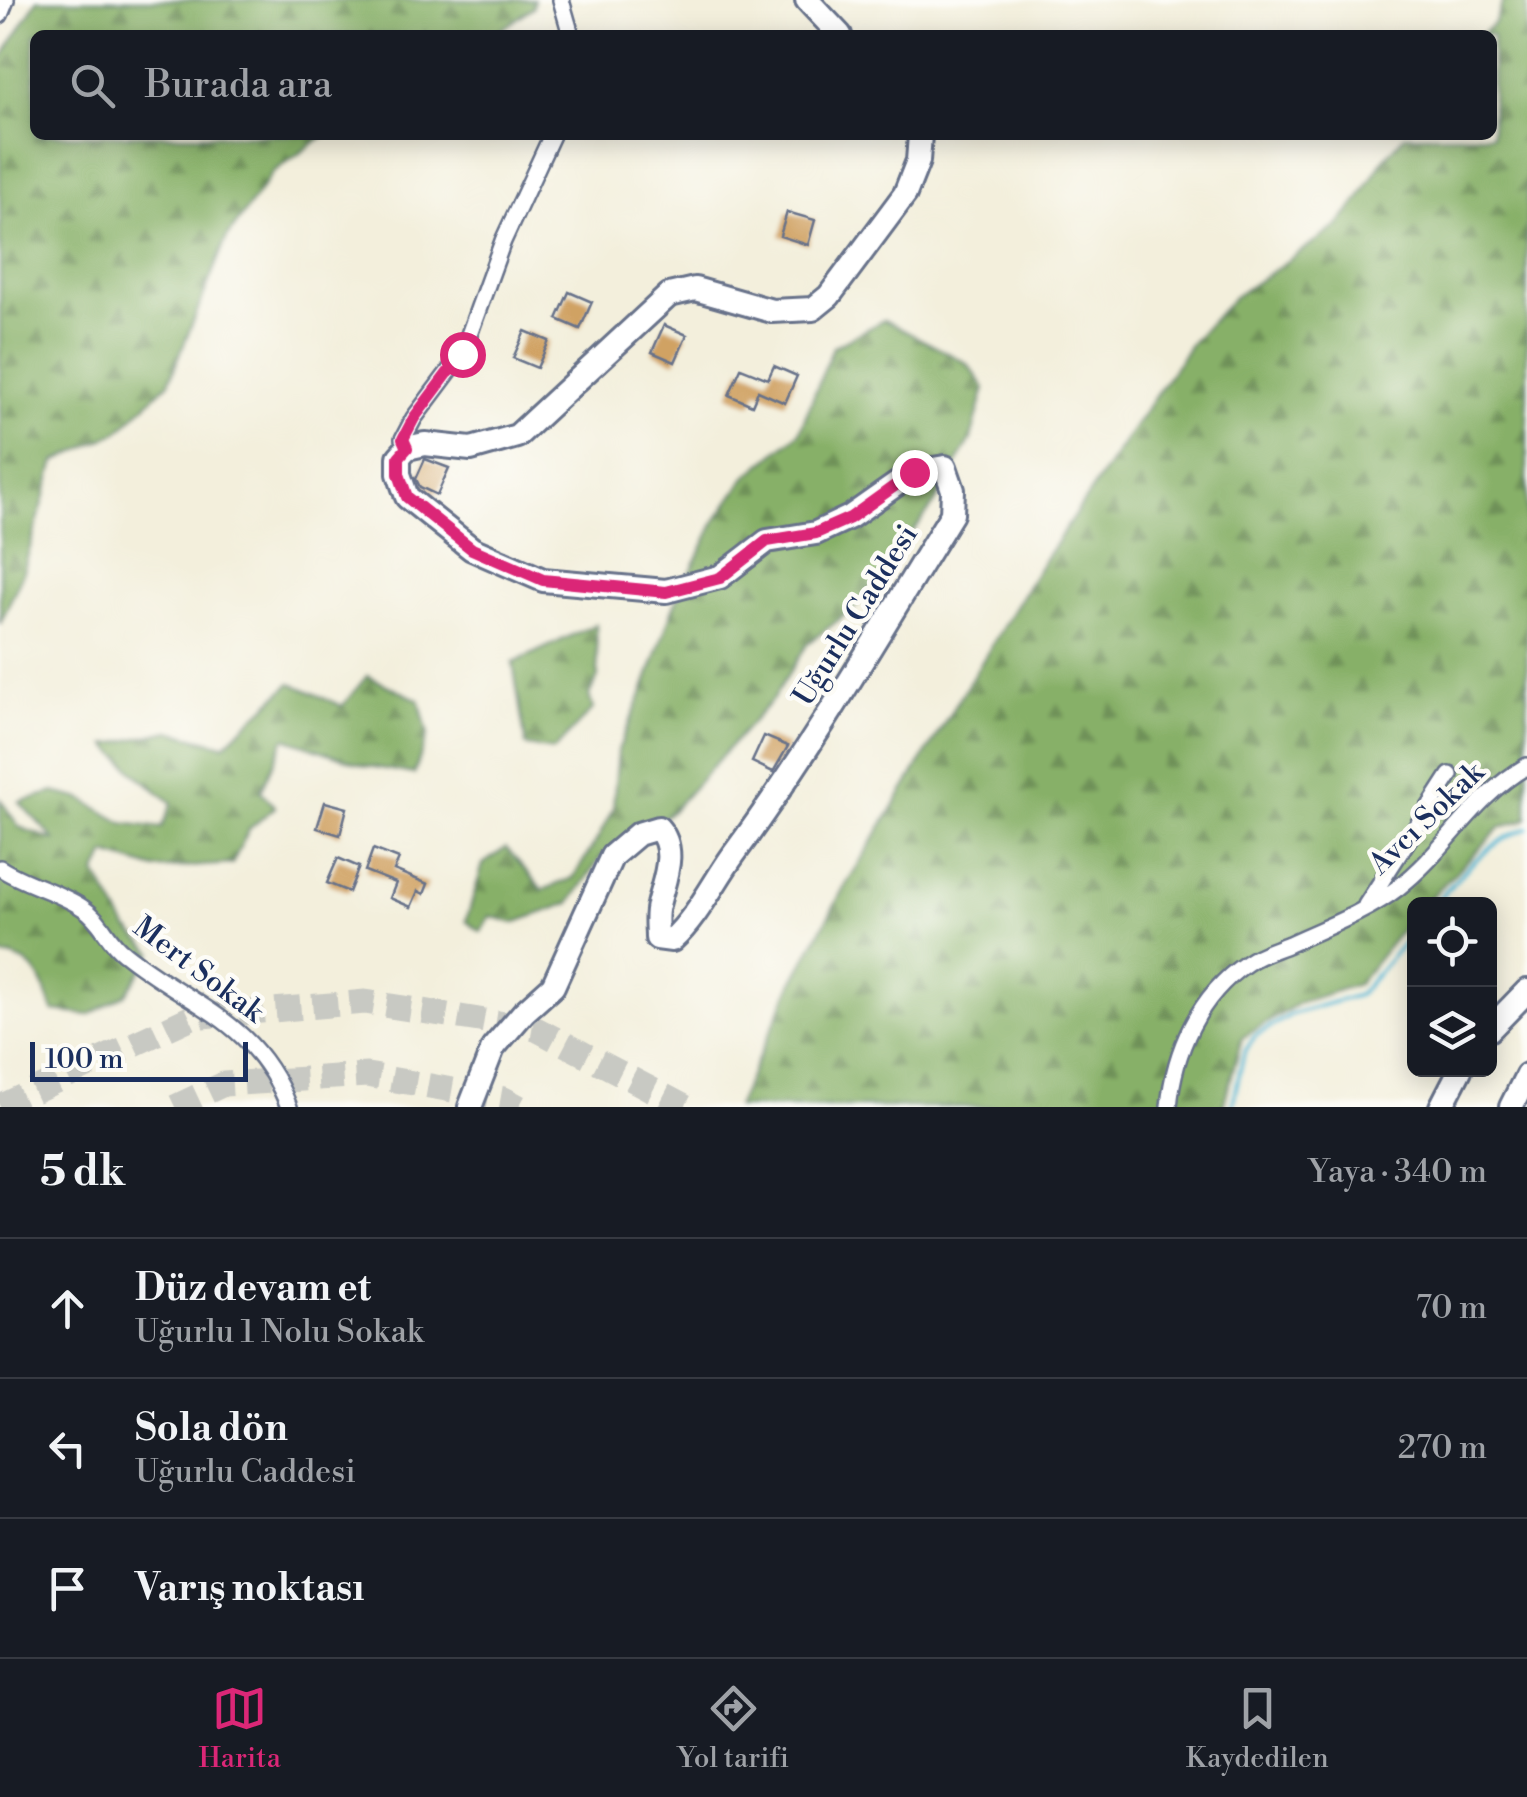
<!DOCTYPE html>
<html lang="tr">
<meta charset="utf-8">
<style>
:root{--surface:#171b24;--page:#242831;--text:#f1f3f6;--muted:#9ea1a6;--line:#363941;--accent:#db2777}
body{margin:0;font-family:"Libre Bodoni",serif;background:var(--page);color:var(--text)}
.controls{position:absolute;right:30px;bottom:30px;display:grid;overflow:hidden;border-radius:15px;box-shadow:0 5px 25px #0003}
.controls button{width:90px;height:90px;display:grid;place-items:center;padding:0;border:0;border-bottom:2px solid var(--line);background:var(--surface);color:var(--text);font:50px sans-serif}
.scale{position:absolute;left:30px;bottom:25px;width:218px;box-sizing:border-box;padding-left:10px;border:5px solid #1b2f5e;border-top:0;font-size:28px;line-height:35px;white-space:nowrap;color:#1b2f5e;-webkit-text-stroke:8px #fdfcf7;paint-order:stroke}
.stop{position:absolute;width:30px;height:30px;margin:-22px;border:8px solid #db2777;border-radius:50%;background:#fff}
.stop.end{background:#db2777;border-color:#fff;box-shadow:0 2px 10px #0008}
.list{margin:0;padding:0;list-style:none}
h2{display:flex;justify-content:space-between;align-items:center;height:130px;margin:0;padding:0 40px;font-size:42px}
h2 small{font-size:32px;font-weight:400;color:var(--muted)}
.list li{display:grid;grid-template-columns:65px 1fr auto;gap:30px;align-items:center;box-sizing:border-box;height:140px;padding:0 40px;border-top:2px solid var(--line)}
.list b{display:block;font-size:38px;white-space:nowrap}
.list p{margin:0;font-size:32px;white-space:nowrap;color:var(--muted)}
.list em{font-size:32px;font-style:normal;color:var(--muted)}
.icon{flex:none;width:55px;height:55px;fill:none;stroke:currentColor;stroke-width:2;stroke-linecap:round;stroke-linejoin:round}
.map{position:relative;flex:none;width:1527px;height:1107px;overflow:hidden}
.search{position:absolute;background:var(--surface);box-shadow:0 5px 25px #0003;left:30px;right:30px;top:30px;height:110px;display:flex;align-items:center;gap:25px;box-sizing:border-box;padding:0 35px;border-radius:15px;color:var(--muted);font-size:38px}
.sheet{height:550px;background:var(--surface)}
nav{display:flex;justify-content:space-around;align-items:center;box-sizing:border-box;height:140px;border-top:2px solid var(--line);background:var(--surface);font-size:28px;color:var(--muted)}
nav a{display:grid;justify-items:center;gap:5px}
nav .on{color:var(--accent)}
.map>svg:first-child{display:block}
</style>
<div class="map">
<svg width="1527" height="1107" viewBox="0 0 1527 1107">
<defs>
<pattern id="forest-firs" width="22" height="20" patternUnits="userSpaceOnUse" patternTransform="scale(2.5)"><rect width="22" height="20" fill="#87b068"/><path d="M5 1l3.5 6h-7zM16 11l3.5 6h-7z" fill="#6e9059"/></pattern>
</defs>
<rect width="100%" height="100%" fill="#fdfcf7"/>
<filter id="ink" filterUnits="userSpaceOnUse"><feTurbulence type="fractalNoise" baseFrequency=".01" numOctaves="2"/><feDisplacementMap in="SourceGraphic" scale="20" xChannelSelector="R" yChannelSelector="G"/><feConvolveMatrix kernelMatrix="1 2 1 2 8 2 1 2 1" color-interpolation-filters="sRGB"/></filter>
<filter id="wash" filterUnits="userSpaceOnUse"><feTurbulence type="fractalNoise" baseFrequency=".0048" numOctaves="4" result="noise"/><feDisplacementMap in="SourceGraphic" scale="40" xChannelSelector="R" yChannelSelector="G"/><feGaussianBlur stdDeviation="2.25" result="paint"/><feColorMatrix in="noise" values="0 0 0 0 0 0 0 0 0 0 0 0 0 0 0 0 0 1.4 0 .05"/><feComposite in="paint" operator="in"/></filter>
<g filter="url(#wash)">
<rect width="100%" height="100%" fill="#f3efdc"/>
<path fill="url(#forest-firs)" stroke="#517063" stroke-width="2.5" d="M37,0H534L533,7L494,35H35V135H325L273,172L226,239L169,382L118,432L55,462L22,575L0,624V61Z
M1504,0H1527V819L1501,827L1424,904H1414V914L1358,984L1299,1003L1242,1038L1223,1107H736L792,984L841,893L1037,571L1191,343L1233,298L1338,226L1359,200L1382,161L1405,135H1492V35H1481L1495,22Z
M884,320L967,363L985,388L971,439L934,504L857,606L808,643L773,699L671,812L602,856L570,903L514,923L490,916L481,932L466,921L483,864L506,848L543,890L573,878L598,838L613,809L618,750L643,692L673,608L716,520L746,477L799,433L833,347Z
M596,624L598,677L589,695L593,709L554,750L526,746L513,663Z
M367,676L419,700L428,734L414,774L363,765L285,738L261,791L275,807L249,829L232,864L155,869L106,854L96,874L127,928L153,952L126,994L89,1015L53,1011C42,981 37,958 0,955V799L19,827L56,841L19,802L54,792L82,799L123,823L162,828L172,803L135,773L107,745L170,731L224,745L291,683L342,706Z"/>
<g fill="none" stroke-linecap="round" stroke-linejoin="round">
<path stroke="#55b8d4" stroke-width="4" d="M1435,904C1460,874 1489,841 1527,828
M1232,1107L1244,1053L1255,1036L1292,1014L1359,995L1414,931"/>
</g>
<g id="blocks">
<path fill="#d0a264" d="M787,212L815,220L808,245L780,236Z
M569,292L592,302L580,329L557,319Z
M664,325L687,335L675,362L652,352Z
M525,331L549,341L537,368L513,358Z
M774,366L797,376L785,403L758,391L752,405L729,395L741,368L768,379Z
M425,459L449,468L437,495L420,487L416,479Z
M764,736L788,746L773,772L752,762Z
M325,802L347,808L340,835L317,828Z
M373,849L399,859L394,870L428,884L424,894L418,891L411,907L390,898L396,883L365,871Z
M338,858L359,867L349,892L327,883Z"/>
</g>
</g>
<g filter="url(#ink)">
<use href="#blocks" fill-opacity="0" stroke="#67728a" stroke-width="2.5"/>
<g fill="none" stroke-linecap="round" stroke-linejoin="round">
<path stroke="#c8c9c3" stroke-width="25" stroke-dasharray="25 12" stroke-linecap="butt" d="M0,1107L192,1017L365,1002L536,1029L685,1107
M175,1107L224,1084L367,1075L504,1099L519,1107"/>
<defs>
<path id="street" d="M561,0L571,35
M0,15L6,0
M407,448L403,439L414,418L462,354L503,241L552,135
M0,868C26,885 58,891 83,908C102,920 107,941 124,953C191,1007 255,1019 289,1107
M1366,905L1450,775
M1169,1107C1174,1051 1199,995 1247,963C1259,954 1275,950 1289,944C1326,927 1367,912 1399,887C1448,849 1470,799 1527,766"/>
<path id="secondary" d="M807,0L840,35
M1490,1029L1527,991
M470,1107L493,1048L524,1012L553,986L612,856L638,834L658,828C678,850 664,879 658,905C655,915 657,927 657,938L672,940C698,916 713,883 734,854C814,745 881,629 952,514L953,490L945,467L914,472L850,517L816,533L767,541L720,577L666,591L543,580L472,549L407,497L399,474V457L407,448L425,444L471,449L517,436L669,295L695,289L772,311L813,309L829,296L905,194L918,161L920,135
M1441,1107L1460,1070
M1511,1107L1527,1075"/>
</defs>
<use href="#street" stroke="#67728a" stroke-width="20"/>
<use href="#secondary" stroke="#67728a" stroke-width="28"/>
<use href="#street" stroke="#fff" stroke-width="15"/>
<use href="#secondary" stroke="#fff" stroke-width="22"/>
</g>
</g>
<g fill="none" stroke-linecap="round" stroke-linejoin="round" filter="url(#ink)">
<path stroke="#db2777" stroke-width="12" d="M462,354L414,418L403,439L407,448L399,457V474L407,497L472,549L543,580L666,592L720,578L767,541L816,533L850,518L914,472"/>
</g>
<g text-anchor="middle" stroke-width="9" stroke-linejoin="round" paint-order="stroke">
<g font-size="30" fill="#1b2f5e" stroke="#fdfcf7">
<text transform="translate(855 615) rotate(-58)" y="10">Uğurlu Caddesi</text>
<text transform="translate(1426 818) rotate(-44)" y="10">Avcı Sokak</text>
<text transform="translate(199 969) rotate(37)" y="10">Mert Sokak</text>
</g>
</g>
</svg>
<div class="controls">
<button><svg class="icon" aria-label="locate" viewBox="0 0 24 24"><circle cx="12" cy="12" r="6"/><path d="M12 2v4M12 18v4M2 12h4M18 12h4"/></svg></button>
<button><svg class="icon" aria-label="layers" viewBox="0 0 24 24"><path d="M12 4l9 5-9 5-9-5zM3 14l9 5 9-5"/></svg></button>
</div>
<div class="scale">100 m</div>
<div class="stop" style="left:462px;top:354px"></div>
<div class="stop end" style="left:914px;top:472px"></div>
<div class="search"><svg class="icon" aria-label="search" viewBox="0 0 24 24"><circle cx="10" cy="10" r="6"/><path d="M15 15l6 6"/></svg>Burada ara</div>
</div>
<section class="sheet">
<h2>5 dk<small>Yaya · 340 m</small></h2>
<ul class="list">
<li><svg class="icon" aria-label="ahead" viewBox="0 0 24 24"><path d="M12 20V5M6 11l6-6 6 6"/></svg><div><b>Düz devam et</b><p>Uğurlu 1 Nolu Sokak</p></div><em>70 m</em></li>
<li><svg class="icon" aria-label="left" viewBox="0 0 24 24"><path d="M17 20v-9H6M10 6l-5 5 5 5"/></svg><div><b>Sola dön</b><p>Uğurlu Caddesi</p></div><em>270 m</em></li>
<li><svg class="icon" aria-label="arrive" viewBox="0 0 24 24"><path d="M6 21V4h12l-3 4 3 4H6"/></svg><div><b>Varış noktası</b></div></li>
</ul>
</section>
<nav>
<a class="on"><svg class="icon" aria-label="map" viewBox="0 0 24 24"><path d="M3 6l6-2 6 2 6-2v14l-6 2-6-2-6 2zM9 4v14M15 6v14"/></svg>Harita</a>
<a><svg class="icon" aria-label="directions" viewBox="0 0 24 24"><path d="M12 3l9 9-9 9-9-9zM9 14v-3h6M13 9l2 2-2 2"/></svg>Yol tarifi</a>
<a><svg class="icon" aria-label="saved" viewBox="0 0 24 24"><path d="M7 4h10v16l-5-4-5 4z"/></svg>Kaydedilen</a>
</nav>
